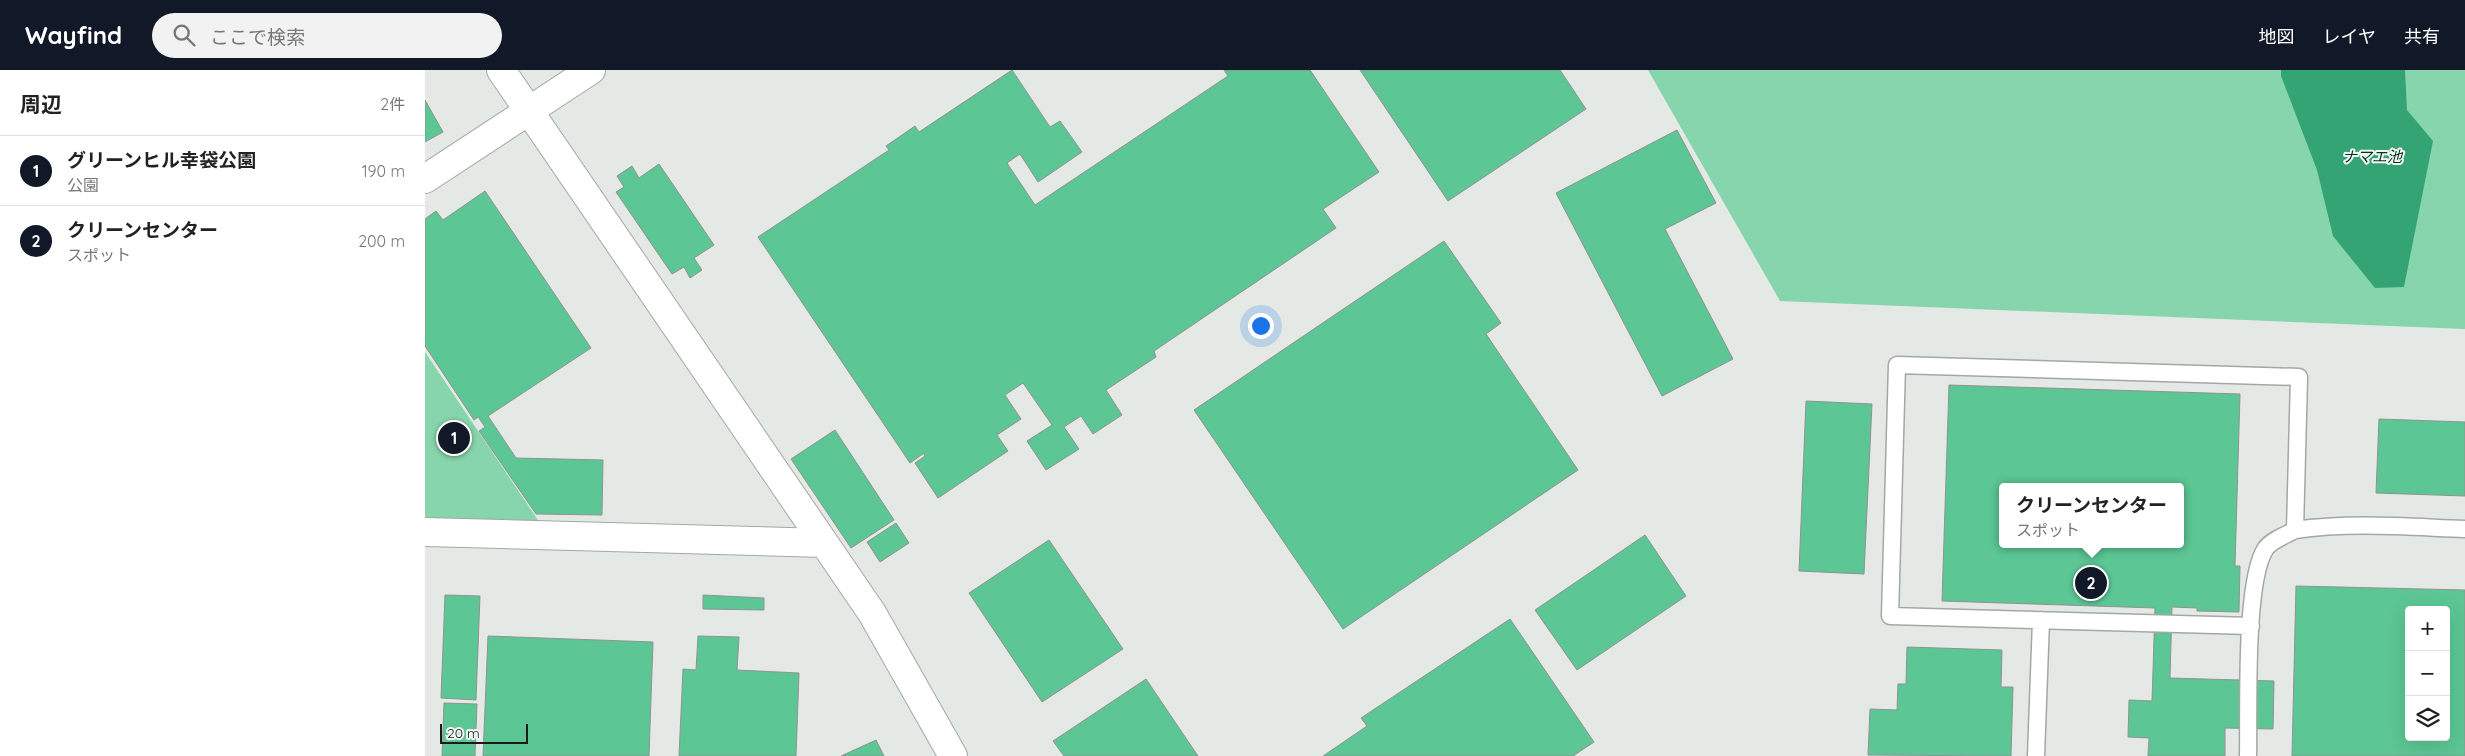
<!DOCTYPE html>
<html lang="ja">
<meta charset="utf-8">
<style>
:root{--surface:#fff;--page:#f2f2f2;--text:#222;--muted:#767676;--line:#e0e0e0;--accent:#111827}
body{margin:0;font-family:Quicksand,"Noto Sans JP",sans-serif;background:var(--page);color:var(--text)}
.controls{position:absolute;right:15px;bottom:15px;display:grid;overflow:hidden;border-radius:5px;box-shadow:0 5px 20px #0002}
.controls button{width:45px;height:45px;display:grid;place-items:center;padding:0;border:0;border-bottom:1px solid var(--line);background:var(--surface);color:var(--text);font:25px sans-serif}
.scale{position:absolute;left:15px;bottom:12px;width:88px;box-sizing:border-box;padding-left:5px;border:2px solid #1a1b1a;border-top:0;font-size:14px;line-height:18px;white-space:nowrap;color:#1a1b1a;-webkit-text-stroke:4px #f1f6f3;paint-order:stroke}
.you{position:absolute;left:835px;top:255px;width:18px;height:18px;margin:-12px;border:4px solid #fff;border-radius:50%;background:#1a73e8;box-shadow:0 0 0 8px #1a73e833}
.badge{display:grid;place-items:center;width:32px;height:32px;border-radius:50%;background:var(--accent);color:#fff;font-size:16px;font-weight:700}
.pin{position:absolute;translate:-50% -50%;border:2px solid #fff;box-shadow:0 1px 5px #0006}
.popup{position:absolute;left:1574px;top:413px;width:185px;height:65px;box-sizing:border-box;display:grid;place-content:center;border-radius:5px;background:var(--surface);filter:drop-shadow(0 1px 4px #0005);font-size:16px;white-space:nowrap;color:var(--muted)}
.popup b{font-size:19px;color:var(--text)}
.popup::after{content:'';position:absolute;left:50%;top:100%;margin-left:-10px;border:10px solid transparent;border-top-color:var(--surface)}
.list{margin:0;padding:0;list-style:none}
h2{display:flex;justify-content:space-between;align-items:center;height:65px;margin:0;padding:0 20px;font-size:21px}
h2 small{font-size:16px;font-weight:400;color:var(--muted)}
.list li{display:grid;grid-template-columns:32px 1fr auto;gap:15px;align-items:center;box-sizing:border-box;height:70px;padding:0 20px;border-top:1px solid var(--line)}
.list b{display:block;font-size:19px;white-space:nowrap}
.list p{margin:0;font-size:16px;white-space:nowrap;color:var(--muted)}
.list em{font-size:16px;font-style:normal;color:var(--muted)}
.icon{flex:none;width:28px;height:28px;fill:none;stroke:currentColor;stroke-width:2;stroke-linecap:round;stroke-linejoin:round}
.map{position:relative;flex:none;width:2040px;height:686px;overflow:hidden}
header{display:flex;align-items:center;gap:30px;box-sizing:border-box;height:70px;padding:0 25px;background:var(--accent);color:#fff}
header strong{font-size:24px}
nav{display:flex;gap:28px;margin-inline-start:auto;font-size:18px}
.search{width:350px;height:45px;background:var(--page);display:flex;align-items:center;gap:12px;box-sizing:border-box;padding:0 18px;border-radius:28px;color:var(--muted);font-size:19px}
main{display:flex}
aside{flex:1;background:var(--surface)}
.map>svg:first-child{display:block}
</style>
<header>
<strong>Wayfind</strong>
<div class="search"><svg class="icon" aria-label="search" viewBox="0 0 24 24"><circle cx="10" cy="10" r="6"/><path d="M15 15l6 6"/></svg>ここで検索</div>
<nav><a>地図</a><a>レイヤ</a><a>共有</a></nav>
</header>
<main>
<aside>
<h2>周辺<small>2件</small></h2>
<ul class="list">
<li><span class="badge">1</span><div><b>グリーンヒル幸袋公園</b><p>公園</p></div><em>190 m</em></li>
<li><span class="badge">2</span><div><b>クリーンセンター</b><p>スポット</p></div><em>200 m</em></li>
</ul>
</aside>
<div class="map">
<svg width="2040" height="686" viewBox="0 0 2040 686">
<rect width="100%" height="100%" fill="#e4e9e6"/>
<path fill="#87d5ad" d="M1223,0H2040V259L1355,231Z
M0,282L117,456L0,453Z"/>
<path fill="#35a474" d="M1856,0H1980L1982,40L2008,71L1979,217L1950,218L1908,166L1892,100L1856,6Z"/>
<path fill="#5cc694" stroke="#8f9391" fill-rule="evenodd" d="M587,0L625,57L635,51L657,82L613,112L595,84L582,93L610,135L803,6L799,0H885L954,102L898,139L911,158L729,281L731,287L681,320L697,345L668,364L656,346L639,357L654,379L621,400L602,371L627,355L598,313L580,325L596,349L572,365L583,381L513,428L490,393L500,386L499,383L485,393L333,167L464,80L461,76L490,56L494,62Z
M935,0H1135L1161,39L1023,131Z
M0,30L18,62L0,72Z
M1252,60L1291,133L1240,159L1308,289L1237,326L1131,123Z
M234,94L289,175L269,188L277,200L265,208L259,197L247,204L191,122L199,117L192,106L207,96L214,108Z
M60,121L166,278L63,346L91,388L178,390L177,445L111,444L54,361L60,357L53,347L49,350L0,276V149L11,141L18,150Z
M1019,171L1076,253L1061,264L1153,400L918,559L769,340Z
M1524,315L1815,324L1810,496H1815L1814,542L1772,541V538L1747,537L1745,608L1849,611L1848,659L1800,658V686H1723L1724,668L1703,667L1704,630L1727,631L1730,538L1517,531ZM1577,417H1755V474H1577Z
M1381,331L1447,334L1439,504L1374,501Z
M1954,349L2040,352V426L1951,423Z
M410,360L469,450L426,478L366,389Z
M471,453L484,473L455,492L442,472Z
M1220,465L1261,526L1152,600L1110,540Z
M624,470L698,579L617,632L544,523Z
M1871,516L2040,520V686H1867ZM1984,540H2021V667H1984Z
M20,525L55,526L51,630L16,628Z
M278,525L339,528V540L278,539Z
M1085,549L1169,672L1148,686H898L942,656L936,648Z
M63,566L228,572L224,686H58Z
M273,566L314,567L312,600L374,603L371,686H254L258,599L271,600Z
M1482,577L1577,580L1576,617H1588L1586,686L1443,685L1445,639L1472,640L1473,614H1481Z
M721,609L773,686H639L628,671Z
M19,633L52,634L50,686H17Z
M451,670L459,686H416Z"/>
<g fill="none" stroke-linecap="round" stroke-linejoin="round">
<defs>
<path id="lane" d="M1870,460C1926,452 1984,457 2040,459
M1611,686L1616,550
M1823,686C1824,643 1819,509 1841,478C1847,470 1861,465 1870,460L1874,307L1472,295L1465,546L1826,556"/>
<path id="secondary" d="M76,0L447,543L528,686
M0,109L166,0
M0,462L399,473"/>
</defs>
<use href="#lane" stroke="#a3a8a5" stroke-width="19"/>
<use href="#secondary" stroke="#a3a8a5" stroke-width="30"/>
<use href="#lane" stroke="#fff" stroke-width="16"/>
<use href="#secondary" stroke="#fff" stroke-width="28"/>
</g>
<g text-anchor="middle" stroke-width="4" stroke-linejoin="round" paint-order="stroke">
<g font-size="15" font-style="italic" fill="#02321f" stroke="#f1f6f3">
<text x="1947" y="92">ナマエ池</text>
</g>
</g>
</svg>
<div class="controls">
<button>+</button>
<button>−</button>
<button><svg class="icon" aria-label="layers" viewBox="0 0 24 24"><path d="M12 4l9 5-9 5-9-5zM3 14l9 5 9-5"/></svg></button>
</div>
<div class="scale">20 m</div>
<div class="you"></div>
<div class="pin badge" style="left:29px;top:368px">1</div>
<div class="pin badge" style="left:1666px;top:513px">2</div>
<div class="popup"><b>クリーンセンター</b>スポット</div>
</div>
</main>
